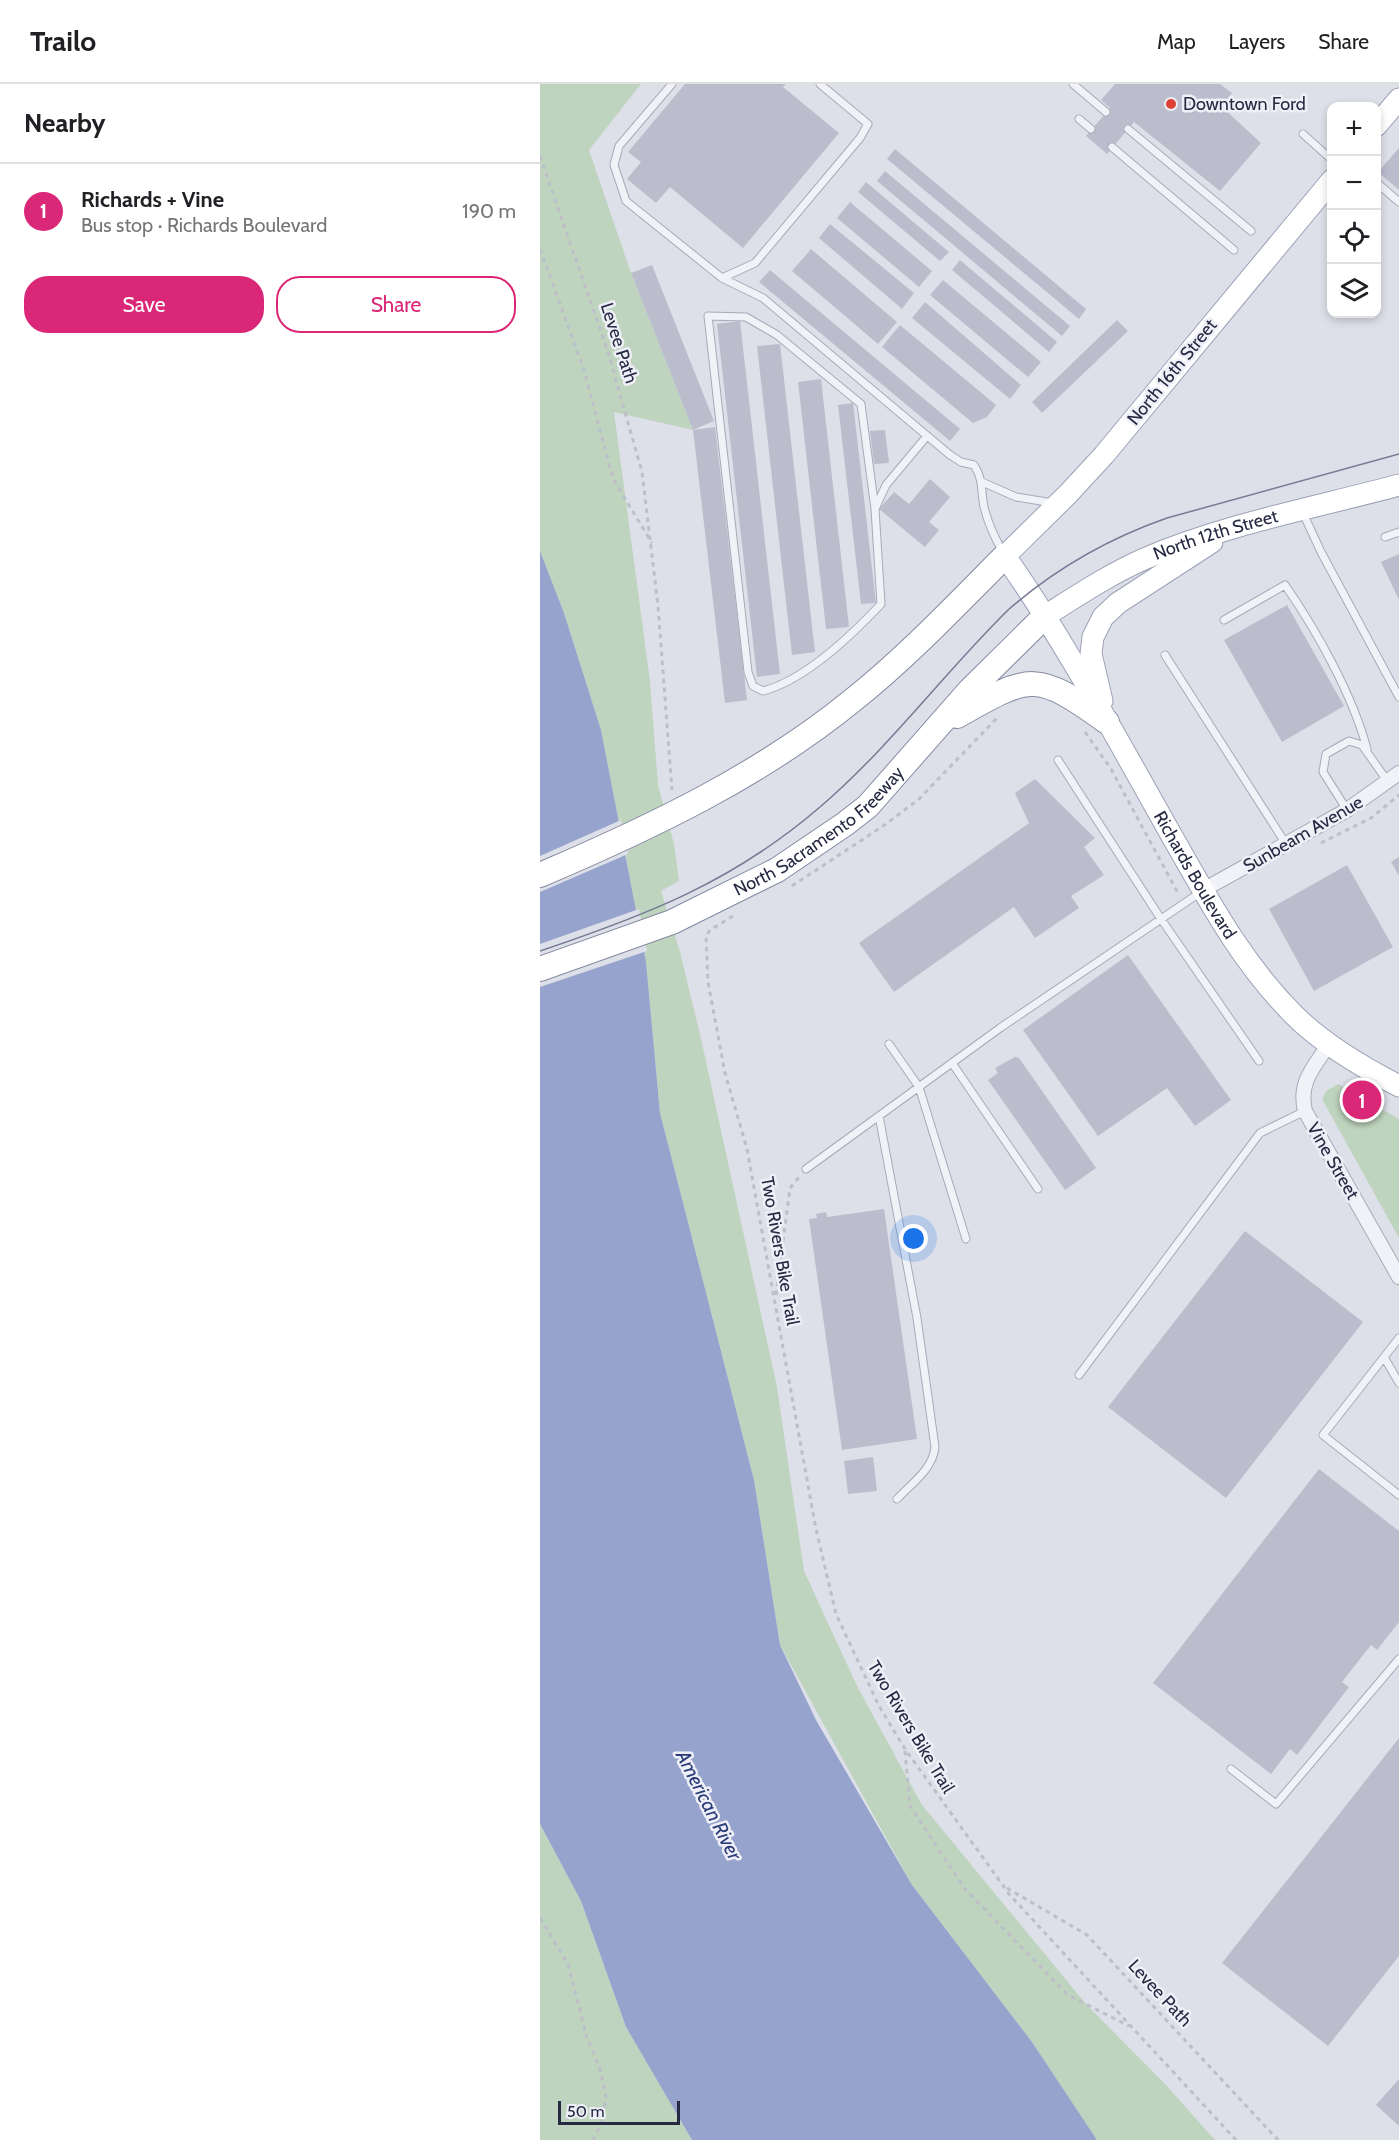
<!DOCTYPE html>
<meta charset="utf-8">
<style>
:root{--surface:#fff;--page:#f6f6f6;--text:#202124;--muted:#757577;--line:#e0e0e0;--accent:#db2777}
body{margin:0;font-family:Cabin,sans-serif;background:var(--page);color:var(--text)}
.controls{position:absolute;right:18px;top:18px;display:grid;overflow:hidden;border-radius:12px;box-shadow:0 3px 9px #0003}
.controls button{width:54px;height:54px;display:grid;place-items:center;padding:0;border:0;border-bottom:2px solid var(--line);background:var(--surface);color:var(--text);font:30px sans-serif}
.scale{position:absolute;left:18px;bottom:15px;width:122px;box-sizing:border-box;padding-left:6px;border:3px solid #262942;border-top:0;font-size:16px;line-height:21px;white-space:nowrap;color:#262942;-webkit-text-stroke:4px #eeeff7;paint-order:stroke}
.you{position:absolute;left:374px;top:1155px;width:21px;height:21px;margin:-15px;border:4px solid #fff;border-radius:50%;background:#1a73e8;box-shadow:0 0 0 9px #1a73e833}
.badge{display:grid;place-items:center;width:39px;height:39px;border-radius:50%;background:var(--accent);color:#fff;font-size:20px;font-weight:700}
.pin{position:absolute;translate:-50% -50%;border:3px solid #fff;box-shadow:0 2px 6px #0006}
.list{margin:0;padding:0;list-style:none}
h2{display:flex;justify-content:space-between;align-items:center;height:78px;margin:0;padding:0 24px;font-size:26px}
h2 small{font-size:20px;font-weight:400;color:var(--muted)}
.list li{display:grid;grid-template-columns:39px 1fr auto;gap:18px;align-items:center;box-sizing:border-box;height:96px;padding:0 24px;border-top:2px solid var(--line)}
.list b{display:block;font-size:22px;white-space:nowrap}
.list p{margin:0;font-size:20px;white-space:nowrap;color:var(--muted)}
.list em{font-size:20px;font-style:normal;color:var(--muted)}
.actions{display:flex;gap:12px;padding:18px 24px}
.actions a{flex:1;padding:14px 0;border:2px solid var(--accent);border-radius:24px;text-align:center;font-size:21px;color:var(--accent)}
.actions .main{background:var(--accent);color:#fff}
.icon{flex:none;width:33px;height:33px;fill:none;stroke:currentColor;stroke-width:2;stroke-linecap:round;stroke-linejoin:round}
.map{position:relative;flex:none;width:859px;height:2056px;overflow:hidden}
header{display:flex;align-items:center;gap:36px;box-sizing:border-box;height:84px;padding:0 30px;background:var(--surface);border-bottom:2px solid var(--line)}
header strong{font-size:28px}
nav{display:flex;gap:33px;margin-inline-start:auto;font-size:21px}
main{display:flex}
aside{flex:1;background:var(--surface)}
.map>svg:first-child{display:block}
</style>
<header>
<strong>Trailo</strong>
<nav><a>Map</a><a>Layers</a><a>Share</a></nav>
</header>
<main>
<aside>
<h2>Nearby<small></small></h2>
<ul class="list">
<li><span class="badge">1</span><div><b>Richards + Vine</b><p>Bus stop · Richards Boulevard</p></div><em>190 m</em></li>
</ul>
<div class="actions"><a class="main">Save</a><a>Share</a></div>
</aside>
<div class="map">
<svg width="859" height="2056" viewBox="0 0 859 2056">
<rect width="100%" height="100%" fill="#dee0e9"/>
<path fill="#bfd4be" d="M0,0H101L49,66L91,189L153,346L74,328L110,597L118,701L134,760L139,797L121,807L140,868L160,950L237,1303L264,1487L317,1602L382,1721L546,1920L626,2001L675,2056H557L492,1958L372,1801L240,1561L214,1396L120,1029L106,878L61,646L24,529L0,467Z
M798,1000L859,1035V1154L782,1015L786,1007Z
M0,1740L41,1817L86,1943L152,2056H0Z"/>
<path fill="#95a3cd" d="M0,467L24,529L61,646L106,878L120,1029L214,1396L240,1561L276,1636L372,1801L492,1958L557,2056H152L86,1943L41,1817L0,1740Z"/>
<path fill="#dee0e9" d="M81,736L88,770L0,808V772Z
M99,825L107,867L0,903V860Z"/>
<path fill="#bbbdcd" d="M145,0H246L243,3L299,49L203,164L130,103L116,119L87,95L101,78L88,68Z
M575,0H680L692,9L681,22L721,59L680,107L594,38L567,70L546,52L570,24L561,16Z
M859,64V106L838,88Z
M355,65L546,225L539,235L347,75Z
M345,87L530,242L522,252L337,97Z
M326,98L409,168L400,177L318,108Z
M310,118L392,187L379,203L297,134Z
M290,140L374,209L362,225L279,154Z
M271,165L357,238L338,260L252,187Z
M420,176L517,258L509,268L412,186Z
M112,181L174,337L153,346L91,189Z
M230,186L420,345L410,357L219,198Z
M403,196L501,278L488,293L390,211Z
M385,218L481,301L470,315L372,234Z
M577,236L588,247L502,329L492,318Z
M200,237L240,590L217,593L177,240Z
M360,241L456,321L447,333L433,339L342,263Z
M240,260L275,568L252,571L217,262Z
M281,295L309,543L286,545L258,298Z
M313,319L336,519L321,520L298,321Z
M175,343L207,616L185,619L153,346Z
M345,346L349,379L334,380L330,347Z
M390,395L410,413L389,438L399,446L385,463L339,425L354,408L369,420Z
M859,470V516L841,478Z
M747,521L804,622L742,658L684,556Z
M495,695L555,754L544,763L564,791L531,812L539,824L495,854L474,823L354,908L319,859L489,739L475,709Z
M859,773V792L851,778Z
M807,781L853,863L774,907L729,825Z
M588,871L691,1016L655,1042L627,1004L558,1052L483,946Z
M475,973L479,974L556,1084L525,1106L448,996L458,989L455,984Z
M344,1125L377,1355L302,1366L269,1135L277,1134L276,1130L286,1128L287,1133Z
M705,1147L823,1238L686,1414L568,1323Z
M333,1373L337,1407L308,1410L304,1377Z
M779,1385L859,1447V1538L837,1566L831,1561L802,1598L809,1603L757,1671L750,1665L731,1690L613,1599Z
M859,1654V1872L788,1962L682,1879Z
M859,1995V2042L836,2021Z"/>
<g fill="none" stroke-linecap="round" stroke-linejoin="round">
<defs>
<path id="service" d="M132,0L79,62L74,81L86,117L182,194L223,214L410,371L421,378L434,381C443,394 441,407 444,423C448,439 454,453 463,468
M533,0L566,28
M539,35L551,45
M588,45L711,147
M763,50L792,76
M572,63L694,166
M836,98L859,118
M182,194L215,179L320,54L328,40L280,0
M442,398L476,413L513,419
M335,425L321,320L237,251L206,233L168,232L208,588L213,602L223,607C265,596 311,552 341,520L335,425L346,401L387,352
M763,429L781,468L859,613
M845,453L859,448
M684,536L745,501C777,547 813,612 827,665
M625,571L746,760
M518,676L621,835L719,977
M807,726L783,688L786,670L809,657L822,661L848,698
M349,960L379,1003L426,1155
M412,979L498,1105
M339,1032L377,1234L395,1363C393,1385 372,1399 357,1415
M266,1085L460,944L661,808
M859,1254L783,1351L859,1411
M844,1273L859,1299
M539,1291L720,1049L765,1027
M691,1685L736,1720L859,1575"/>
<path id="minor" d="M663,806L807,726L859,689
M789,960C774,983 758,998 765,1027L859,1193"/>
<g id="primary">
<path d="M836,42L859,15"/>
<path id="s1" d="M792,96L564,371L528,410L465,472C528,562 579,659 633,754C669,817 702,879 754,931C783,960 822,983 859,1002"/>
<path id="s2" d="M505,532C537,512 570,490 604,475C686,440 774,424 859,401"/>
<path d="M562,617L551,570L553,553L563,533L578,519L672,458"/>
</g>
<g id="motorway">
<path d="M417,632C491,590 496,587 567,638"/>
<path d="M0,791C110,744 220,692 313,616C367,573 416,521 465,472"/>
<path id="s3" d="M0,885L132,838L237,786L305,740L328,722L430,606L505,532"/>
</g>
</defs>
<use href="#service" stroke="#a7a9b7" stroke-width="9"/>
<use href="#minor" stroke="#a7a9b7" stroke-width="16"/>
<use href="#primary" stroke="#9ca1b6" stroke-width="23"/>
<use href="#motorway" stroke="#8489a1" stroke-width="26"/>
<path stroke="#bcbec8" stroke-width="3" stroke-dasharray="4.5 4.5" stroke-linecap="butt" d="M0,72L68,268L102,388L118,522L132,706
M0,165L44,286L73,395L112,459
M545,648L571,685L639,811
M781,759L831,734L859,711
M252,802L346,740L379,715L459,632
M193,832L170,846L166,852L168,898L185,989L207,1065L276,1445L296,1530L339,1622L365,1665L469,1810L696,2056
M236,1211L250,1104L259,1093
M365,1667L370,1722L425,1805L528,1911L589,1942
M467,1804L547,1851L738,2056
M0,1834L28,1880L47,1954L60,1985L66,2013L62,2038L53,2056"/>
<use href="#service" stroke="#f1f2f7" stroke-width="7"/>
<use href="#minor" stroke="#f1f2f7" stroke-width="14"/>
<use href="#primary" stroke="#fff" stroke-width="21"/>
<use href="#motorway" stroke="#fff" stroke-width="24"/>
<path stroke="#767a94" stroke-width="1.5" d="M0,867C107,831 193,798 280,723C349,664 404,589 468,526C516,484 567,455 627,434L859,370"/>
</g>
<circle fill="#dc4335" stroke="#eeeff7" stroke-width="2" cx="631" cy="20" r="6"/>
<g text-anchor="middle" stroke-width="5" stroke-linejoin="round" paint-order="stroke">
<g font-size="18" fill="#262942" stroke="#eeeff7" text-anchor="start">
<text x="643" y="26">Downtown Ford</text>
</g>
<g font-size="18" fill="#262942" stroke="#eeeff7">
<text transform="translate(79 259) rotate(72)" y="6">Levee Path</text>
<text transform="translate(632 288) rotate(-51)" y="6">North 16th Street</text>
<text dy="6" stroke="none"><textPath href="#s2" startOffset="190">North 12th Street</textPath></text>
<text dy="6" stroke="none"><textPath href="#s3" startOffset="314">North Sacramento Freeway</textPath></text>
<text transform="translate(763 750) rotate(-30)" y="6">Sunbeam Avenue</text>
<text dy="6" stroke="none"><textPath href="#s1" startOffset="870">Richards Boulevard</textPath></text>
<text transform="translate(793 1077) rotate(60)" y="6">Vine Street</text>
<text transform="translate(240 1167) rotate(80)" y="6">Two Rivers Bike Trail</text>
<text transform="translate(371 1643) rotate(59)" y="6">Two Rivers Bike Trail</text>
<text transform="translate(620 1909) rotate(47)" y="6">Levee Path</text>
</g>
<g font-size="20" font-style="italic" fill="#2b3c7a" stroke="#eeeff7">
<text transform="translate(169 1721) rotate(63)" y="7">American River</text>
</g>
</g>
</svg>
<div class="controls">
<button>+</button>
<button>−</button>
<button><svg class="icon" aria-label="locate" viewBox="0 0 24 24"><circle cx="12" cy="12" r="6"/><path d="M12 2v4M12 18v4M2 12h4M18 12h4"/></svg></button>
<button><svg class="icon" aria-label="layers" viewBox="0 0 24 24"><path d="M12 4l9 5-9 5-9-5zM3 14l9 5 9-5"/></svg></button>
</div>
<div class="scale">50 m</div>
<div class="you"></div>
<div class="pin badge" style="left:822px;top:1016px">1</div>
</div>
</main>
